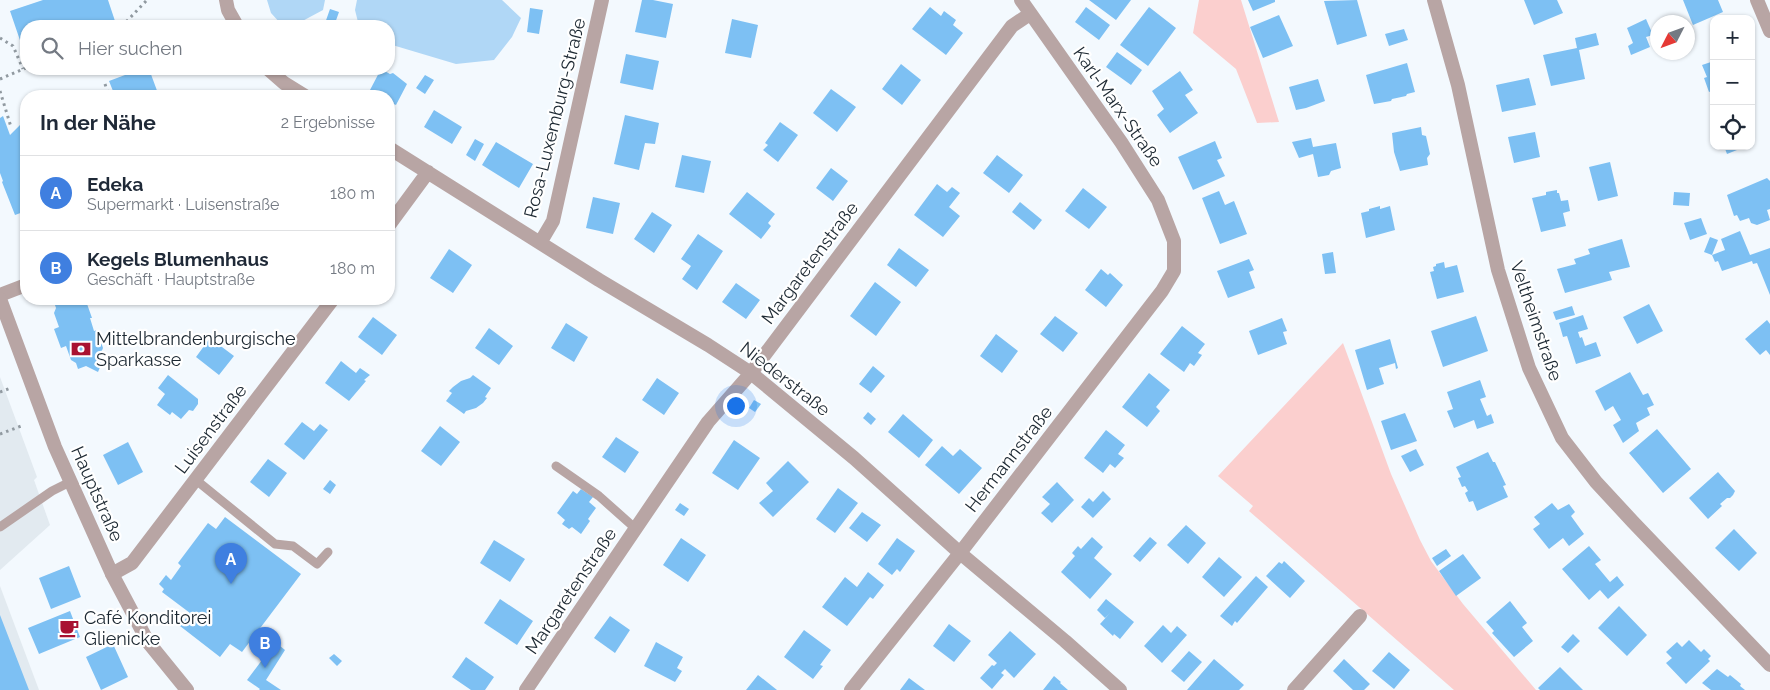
<!DOCTYPE html>
<html lang="de">
<meta charset="utf-8">
<style>
:root{--surface:#fff;--page:#f2f2f3;--text:#1f2937;--muted:#747a83;--line:#e0e1e3;--accent:#a91231}
body{margin:0;font-family:Raleway,sans-serif;background:var(--page);color:var(--text)}
.controls{position:absolute;right:15px;top:15px;display:grid;overflow:hidden;border-radius:10px;box-shadow:0 1px 4px #0004}
.controls button{width:45px;height:45px;display:grid;place-items:center;padding:0;border:0;border-bottom:1px solid var(--line);background:var(--surface);color:var(--text);font:25px sans-serif}
.compass{position:absolute;left:1650px;top:15px;width:45px;height:45px;border-radius:50%;background:var(--surface);box-shadow:0 1px 4px #0004;rotate:228deg}
.you{position:absolute;left:735px;top:405px;width:18px;height:18px;margin:-12px;border:4px solid #fff;border-radius:50%;background:#1a73e8;box-shadow:0 0 0 8px #1a73e833}
.badge{display:grid;place-items:center;width:32px;height:32px;border-radius:50%;background:var(--accent);color:#fff;font-size:16px;font-weight:700}
.pin{position:absolute;translate:-50% -41px;filter:drop-shadow(0 1px 2px #0008)}
.pin::after{content:'';position:absolute;top:26px;width:18px;height:15px;background:inherit;clip-path:polygon(0 0,100% 0,50% 100%)}
.list{margin:0;padding:0;list-style:none}
h2{display:flex;justify-content:space-between;align-items:center;height:65px;margin:0;padding:0 20px;font-size:21px}
h2 small{font-size:16px;font-weight:400;color:var(--muted)}
.list li{display:grid;grid-template-columns:32px 1fr auto;gap:15px;align-items:center;box-sizing:border-box;height:75px;padding:0 20px;border-top:1px solid var(--line)}
.list b{display:block;font-size:19px;white-space:nowrap}
.list p{margin:0;font-size:16px;white-space:nowrap;color:var(--muted)}
.list em{font-size:16px;font-style:normal;color:var(--muted)}
.icon{flex:none;width:28px;height:28px;fill:none;stroke:currentColor;stroke-width:2;stroke-linecap:round;stroke-linejoin:round}
.map{position:relative;flex:none;width:1770px;height:690px;overflow:hidden}
.search{position:absolute;background:var(--surface);box-shadow:0 1px 4px #0004;left:20px;top:20px;width:375px;height:55px;display:flex;align-items:center;gap:12px;box-sizing:border-box;padding:0 18px;border-radius:20px;color:var(--muted);font-size:19px}
.panel{position:absolute;background:var(--surface);box-shadow:0 1px 4px #0004;left:20px;top:90px;width:375px;height:215px;border-radius:20px}
.map>svg:first-child{display:block}
</style>
<div class="map">
<svg width="1770" height="690" viewBox="0 0 1770 690">
<rect width="100%" height="100%" fill="#f3f9fe"/>
<path fill="#e2eaf0" d="M0,377L37,477L34,480L50,525L0,570Z
M0,586L39,690H0Z"/>
<path fill="#fbcfce" d="M1199,0H1241L1279,122L1257,123L1236,69L1193,33Z
M1343,343L1391,474L1420,540L1431,561L1463,604L1536,690H1454L1249,511L1253,506L1218,476Z"/>
<path fill="#b0d7f6" d="M267,0H325L323,10L295,25L281,24L271,13Z
M357,0H502L521,18L512,37L494,60L456,64L389,44V26H359L355,10Z"/>
<path fill="#7dc0f3" d="M43,0H108L115,21L99,26H26V51L24,52L10,11Z
M642,0H653L673,4L666,38L635,32Z
M1089,0H1131L1116,20Z
M1248,0H1275V2L1253,11Z
M1357,0L1367,36L1337,45L1324,1Z
M1524,0H1557L1563,13L1534,25Z
M1683,0H1718L1723,12L1693,25Z
M930,7L941,16L944,11L956,20L953,25L963,33L946,55L912,29Z
M1086,7L1110,25L1099,40L1075,22Z
M1149,7L1176,28L1148,66L1120,45Z
M530,8L543,10L539,34L527,32Z
M330,9L339,12L334,26H324Z
M1279,15L1293,46L1263,58L1250,27Z
M732,19L758,25L751,58L725,53Z
M1646,19L1653,35L1646,37L1650,47L1631,55L1628,46L1633,43L1627,28Z
M1404,29L1408,40L1389,46L1385,34Z
M1596,33L1599,45L1579,50L1585,79L1551,86L1543,55L1577,48L1575,38Z
M1117,52L1142,70L1131,85L1106,67Z
M626,54L659,61L653,90L620,83Z
M1714,61V90L1709,92L1704,78L1707,77L1702,65Z
M1407,63L1415,92L1407,94L1406,96L1392,99L1391,101L1374,104L1366,75Z
M901,64L921,80L902,105L882,89Z
M141,69H149L159,96H115L109,81Z
M381,69L390,74L393,73L407,84L396,105L389,102V96H379L370,90Z
M1180,71L1193,90L1185,95L1198,113L1170,133L1157,115L1164,109L1152,91Z
M425,75L434,80L425,94L416,88Z
M1529,78L1536,105L1502,112L1496,85Z
M1318,79L1325,101L1306,108L1296,110L1289,87Z
M831,89L856,107L837,132L813,113Z
M434,110L462,127L452,144L424,127Z
M625,115L659,123L655,144L645,143L639,170L614,164Z
M3,116L10,135L20,125L21,130L26,128V211L15,215L2,182L3,181L0,173V118Z
M780,122L798,135L778,162L763,150L768,145L765,143Z
M1421,127L1422,135L1426,136L1430,154L1427,158L1428,165L1400,171L1394,152L1392,133Z
M1535,132L1540,157L1514,163L1508,137Z
M1311,138L1313,147L1336,143L1341,168L1331,171L1329,175L1318,177L1313,154L1299,158L1292,142Z
M475,139L484,144L475,161L466,155Z
M1215,141L1222,158L1217,160L1225,176L1193,190L1178,157Z
M496,142L533,164L519,188L482,165Z
M1724,146H1747L1727,154Z
M682,155L711,161L704,193L675,187Z
M997,155L1023,175L1009,193L983,173Z
M1610,162L1618,196L1598,201L1589,167Z
M831,168L848,181L833,201L816,188Z
M1767,178L1770,181V209L1767,210L1770,220L1757,225L1751,223L1749,218L1740,221L1737,215L1734,216L1727,195Z
M937,184L947,192L952,187L960,193L949,207L960,216L943,237L914,215Z
M1083,188L1107,207L1089,229L1065,211Z
M1557,190V193H1559L1561,201L1568,200L1570,211L1563,213L1566,226L1541,232L1532,198L1546,195V192Z
M1219,191L1225,205L1234,201L1247,234L1220,244L1202,198Z
M747,192L775,214L768,223L771,226L761,239L729,214Z
M1674,192L1690,193L1689,206L1673,205Z
M593,197L620,203L613,234L586,228Z
M1020,202L1042,220L1034,230L1012,212Z
M1380,206V209L1390,206L1395,230L1366,238L1361,213L1369,211V209Z
M652,212L672,225L654,253L634,239Z
M1701,218L1707,234L1690,240L1684,223Z
M1740,231L1750,255L1770,248V295L1757,263L1753,264L1752,261L1722,271L1718,261L1715,262L1712,255L1725,250L1721,239Z
M698,234L723,251L697,290L682,279L691,266L681,259Z
M1710,237L1718,240L1712,255L1704,252Z
M1622,239L1630,267L1609,272L1612,280L1565,293L1557,269L1576,264L1574,259L1590,254L1588,249Z
M899,248L929,270L916,287L887,265Z
M449,249L472,265L453,293L430,278Z
M1333,252L1336,273L1325,274L1322,254Z
M1249,259L1254,270L1249,272L1255,288L1228,298L1217,271Z
M1444,262L1445,268L1457,265L1464,292L1437,299L1430,272L1434,271L1433,267L1436,266V264Z
M1101,269L1108,275L1110,273L1123,285L1106,307L1085,290Z
M875,282L901,302L876,336L850,316Z
M736,283L760,300L746,319L722,302Z
M61,299H81L86,301L92,318H90L94,331L97,330L103,348L101,353L103,360L98,372L86,366L78,369L76,363L71,360L66,346L61,348L54,329L59,327L54,313L56,308L54,302Z
M1649,304L1663,331L1637,344L1623,317Z
M1572,306L1575,315L1556,320L1553,312Z
M1583,315L1588,329L1578,332L1580,338L1582,337L1585,346L1596,342L1601,356L1576,364L1567,336L1563,337L1559,323Z
M1055,316L1078,333L1063,352L1040,334Z
M1476,316L1488,351L1443,367L1431,331Z
M373,317L397,335L382,355L358,337Z
M1282,318L1287,331L1283,332L1287,344L1258,355L1249,331Z
M1767,320L1770,324V355L1766,350L1760,355L1745,339Z
M566,323L588,337L574,362L551,348Z
M1182,326L1205,344L1198,353L1202,355L1194,366L1190,363L1184,372L1160,354Z
M489,328L513,346L499,365L475,348Z
M996,334L1018,351L1002,373L980,356Z
M210,338L234,356L219,375L196,357Z
M1390,339L1398,368L1396,369L1395,363L1379,368L1384,384L1367,390L1355,350Z
M341,361L356,373L360,368L370,375L364,380L366,381L349,401L325,383Z
M873,366L885,376L871,393L859,384Z
M1630,372L1643,395L1648,393L1654,405L1647,408L1650,415L1636,423L1639,431L1623,443L1613,425L1621,420L1613,406L1605,411L1595,391Z
M1149,373L1170,390L1156,407L1160,411L1147,427L1122,407Z
M168,375L198,399V404L193,411L189,410L181,419L172,412L170,415L157,405L165,394L158,388Z
M473,375L491,388L485,397L487,398L483,403L476,408L466,411L464,414L446,401L452,393L449,391L453,387L461,381L470,378Z
M657,378L679,393L664,415L642,400Z
M1480,380L1486,397L1480,399L1487,416L1491,414L1494,423L1477,429L1474,420L1454,428L1447,411L1453,409L1447,392Z
M754,400L761,404L755,412L749,408Z
M868,412L876,419L871,425L863,418Z
M1405,413L1417,441L1391,450L1381,421Z
M903,414L933,440L919,458L888,432Z
M302,422L314,431L320,424L328,430L304,460L284,444Z
M440,426L460,442L441,466L421,451Z
M1657,429L1691,469L1663,493L1629,453Z
M1106,430L1125,445L1118,454L1124,458L1115,468L1110,464L1103,473L1084,458Z
M616,437L639,452L625,473L602,457Z
M734,440L760,458L738,490L712,473Z
M128,442L143,472L118,485L103,455Z
M942,446L953,456L960,449L982,468L959,494L925,465Z
M1416,449L1424,465L1410,472L1401,456Z
M1488,452L1493,462H1495L1506,485L1503,486L1508,497L1477,511L1473,501L1469,502L1465,493L1468,491L1465,486L1462,487L1458,478L1461,477L1456,467Z
M268,459L287,473L269,497L250,482Z
M788,461L809,482L773,517L759,503L773,491L766,483Z
M1718,472L1735,491L1733,495L1730,498H1727L1720,504L1722,506L1708,519L1689,498Z
M330,480L336,485L330,494L323,489Z
M1057,482L1074,500L1052,523L1041,513L1050,504L1042,497Z
M838,488L858,503L835,533L816,519Z
M581,489L593,497L589,502L596,508L588,519L590,521L581,534L572,527L569,529L562,524L565,520L557,513L573,491L577,494Z
M1103,491L1111,499L1093,518L1081,507L1089,498L1093,502Z
M680,503L689,509L684,516L675,510Z
M1552,503L1558,510L1569,504L1575,512L1571,516L1584,534L1569,546L1563,538L1549,549L1533,529L1540,524L1534,517Z
M862,512L881,525L867,542L849,528Z
M225,517L301,574L242,652L230,644L220,657L180,626L190,613L162,592L164,589L159,584L166,575L171,580L181,566L178,563L208,523L216,529Z
M1186,525L1206,543L1188,564L1167,545Z
M1734,529L1757,553L1739,571L1715,548Z
M1092,537L1103,547L1094,558L1112,574L1090,599L1061,572L1075,556L1072,553L1078,546L1081,549Z
M1150,537L1157,543L1140,562L1133,556Z
M681,538L706,555L688,582L663,565Z
M897,538L915,551L900,572L897,569L892,575L878,564Z
M494,540L525,559L510,582L480,563Z
M1589,546L1601,560L1595,564L1610,582L1617,576L1624,585L1608,599L1600,590L1589,600L1562,569Z
M1446,549L1451,556L1437,566L1432,558Z
M1463,554L1481,578L1456,596L1439,571Z
M1219,557L1242,577L1224,597L1202,577Z
M1284,561L1305,581L1290,598L1266,576L1279,562L1282,564Z
M69,566L81,597L51,609L39,578Z
M868,572L884,585L873,599L870,597L847,626L822,607L845,577L857,587Z
M1256,576L1268,587L1237,623L1235,621L1232,626L1220,616Z
M500,599L533,621L517,645L484,623Z
M1106,599L1134,622L1120,639L1114,634L1113,636L1100,624L1110,613L1105,618L1097,610Z
M1510,601L1527,623L1522,627L1533,641L1514,657L1492,633L1494,631L1486,622Z
M1619,606L1647,635L1627,656L1598,628Z
M70,611L80,637L39,654L28,628Z
M0,615L29,690H0Z
M610,616L630,630L615,653L594,638Z
M949,624L971,641L954,662L933,646Z
M1163,625L1171,633L1177,626L1187,635L1162,663L1144,646Z
M804,630L831,650L820,665L823,666L813,679L784,657Z
M1010,631L1036,654L1014,678L1005,669L1001,673L1004,675L992,689L980,678L992,665L994,666L997,663L988,655Z
M1573,634L1580,641L1568,653L1561,647Z
M1689,640L1701,652L1704,649L1711,656L1708,659L1710,661L1686,684L1666,663L1672,658L1666,652L1677,642L1682,647Z
M656,642L683,657L677,668L682,671L675,682L644,666Z
M113,644L128,677L101,690L86,657Z
M280,646L285,650L266,680L281,690H259L260,689L247,680L265,656Z
M1189,651L1202,662L1184,682L1171,671Z
M1389,652L1410,670L1394,689L1372,671Z
M334,654L342,661L337,666L329,658Z
M466,657L494,677L485,690H471L452,677Z
M1214,659L1244,685L1239,690H1187Z
M1344,659L1370,684L1364,690H1353L1333,671Z
M1560,667L1583,690H1540L1538,688Z
M1717,669L1728,677L1730,675L1741,684L1740,686L1745,690H1711L1702,683Z
M758,675L767,682L777,690H746Z
M1054,676L1061,682L1060,683L1068,690H1043Z
M909,678L925,690H900Z"/>
<g fill="none" stroke-linecap="round" stroke-linejoin="round">
<path stroke="#919aa1" stroke-width="3" stroke-dasharray="2.5 4" stroke-linecap="butt" d="M114,26L127,21L147,0
M0,38L13,46L23,69
M0,79L26,68
M105,84L109,96
M0,91L11,127
M0,392L11,388
M0,434L24,425"/>
<path stroke="#b8a5a4" stroke-width="9" d="M556,466L599,496L636,529
M196,480L275,544L293,546L317,564L328,552
M0,527L52,491L70,482"/>
<path stroke="#b8a5a4" stroke-width="14" d="M226,0L228,10L237,26
M1434,0L1458,85L1498,270L1529,368L1562,438L1596,482L1633,522L1770,665
M1757,0L1770,31
M268,69L284,83L305,96
M389,148L599,280L708,345L751,373L854,458L960,553L1065,641L1120,690
M389,225L428,172
M540,243L553,221L602,0
M0,295L26,285
M112,574L132,563L333,299
M526,690L708,422L751,373L1012,26L1030,14
M851,690L960,553L1162,291L1174,271V241L1158,200L1121,142L1021,0
M1294,690L1360,616"/>
<path stroke="#b8a5a4" stroke-width="14" d="M0,299L55,447L112,574L148,642L187,690"/>
</g>
<defs>
<symbol id="bank-bare" viewBox="-9 -9 18 18"><path d="M-6-4H6V4H-6ZM0-2.3a2.3 2.3 0 1 0 0 4.6a2.3 2.3 0 1 0 0-4.6Z" fill="#a91231" stroke="#fff" stroke-width="2.5" paint-order="stroke"/></symbol>
<symbol id="cafe-bare" viewBox="-9 -9 18 18"><path d="M-5.5-4.5H6V0H3Q3 3.5 0 3.5H-2.5Q-5.5 3.5-5.5 0ZM3-3.2v2h1.7v-2ZM-6 4.5H4V6H-6Z" fill="#a91231" stroke="#fff" stroke-width="2.5" paint-order="stroke"/></symbol>
</defs>
<g fill-rule="evenodd">
<use href="#bank-bare" x="67" y="335" width="28" height="28"/>
<use href="#cafe-bare" x="55" y="614" width="28" height="28"/>
</g>
<g text-anchor="middle" stroke-width="4.5" stroke-linejoin="round" paint-order="stroke">
<g font-size="18" fill="#1c2832" stroke="#fff">
<text transform="translate(1118 107) rotate(55)" y="6">Karl-Marx-Straße</text>
<text transform="translate(555 118) rotate(-76)" y="6">Rosa-Luxemburg-Straße</text>
<text transform="translate(810 263) rotate(-53)" y="6">Margaretenstraße</text>
<text transform="translate(1536 321) rotate(71)" y="6">Veltheimstraße</text>
<text transform="translate(785 379) rotate(38)" y="6">Niederstraße</text>
<text transform="translate(211 429) rotate(-53)" y="6">Luisenstraße</text>
<text transform="translate(1009 459) rotate(-52)" y="6">Hermannstraße</text>
<text transform="translate(97 494) rotate(66)" y="6">Hauptstraße</text>
<text transform="translate(571 591) rotate(-56)" y="6">Margaretenstraße</text>
</g>
<g font-size="18" fill="#1c2832" stroke="#fff" text-anchor="start">
<text x="96" y="345">Mittelbrandenburgische<tspan x="96" dy="21">Sparkasse</tspan></text>
<text x="84" y="624">Café Konditorei<tspan x="84" dy="21">Glienicke</tspan></text>
</g>
</g>
</svg>
<div class="controls">
<button>+</button>
<button>−</button>
<button><svg class="icon" aria-label="locate" viewBox="0 0 24 24"><circle cx="12" cy="12" r="6"/><path d="M12 2v4M12 18v4M2 12h4M18 12h4"/></svg></button>
</div>
<svg class="compass" viewBox="-18 -18 36 36"><path d="M0-13l5 13h-10z" fill="#e53935"/><path d="M0 13l5-13h-10z" fill="#747a83"/></svg>
<div class="you"></div>
<div class="pin badge" style="left:231px;top:584px;background:#3f7fe0">A</div>
<div class="pin badge" style="left:265px;top:668px;background:#3f7fe0">B</div>
<div class="search"><svg class="icon" aria-label="search" viewBox="0 0 24 24"><circle cx="10" cy="10" r="6"/><path d="M15 15l6 6"/></svg>Hier suchen</div>
<section class="panel">
<h2>In der Nähe<small>2 Ergebnisse</small></h2>
<ul class="list">
<li><span class="badge" style="background:#3f7fe0">A</span><div><b>Edeka</b><p>Supermarkt · Luisenstraße</p></div><em>180 m</em></li>
<li><span class="badge" style="background:#3f7fe0">B</span><div><b>Kegels Blumenhaus</b><p>Geschäft · Hauptstraße</p></div><em>180 m</em></li>
</ul>
</section>
</div>
